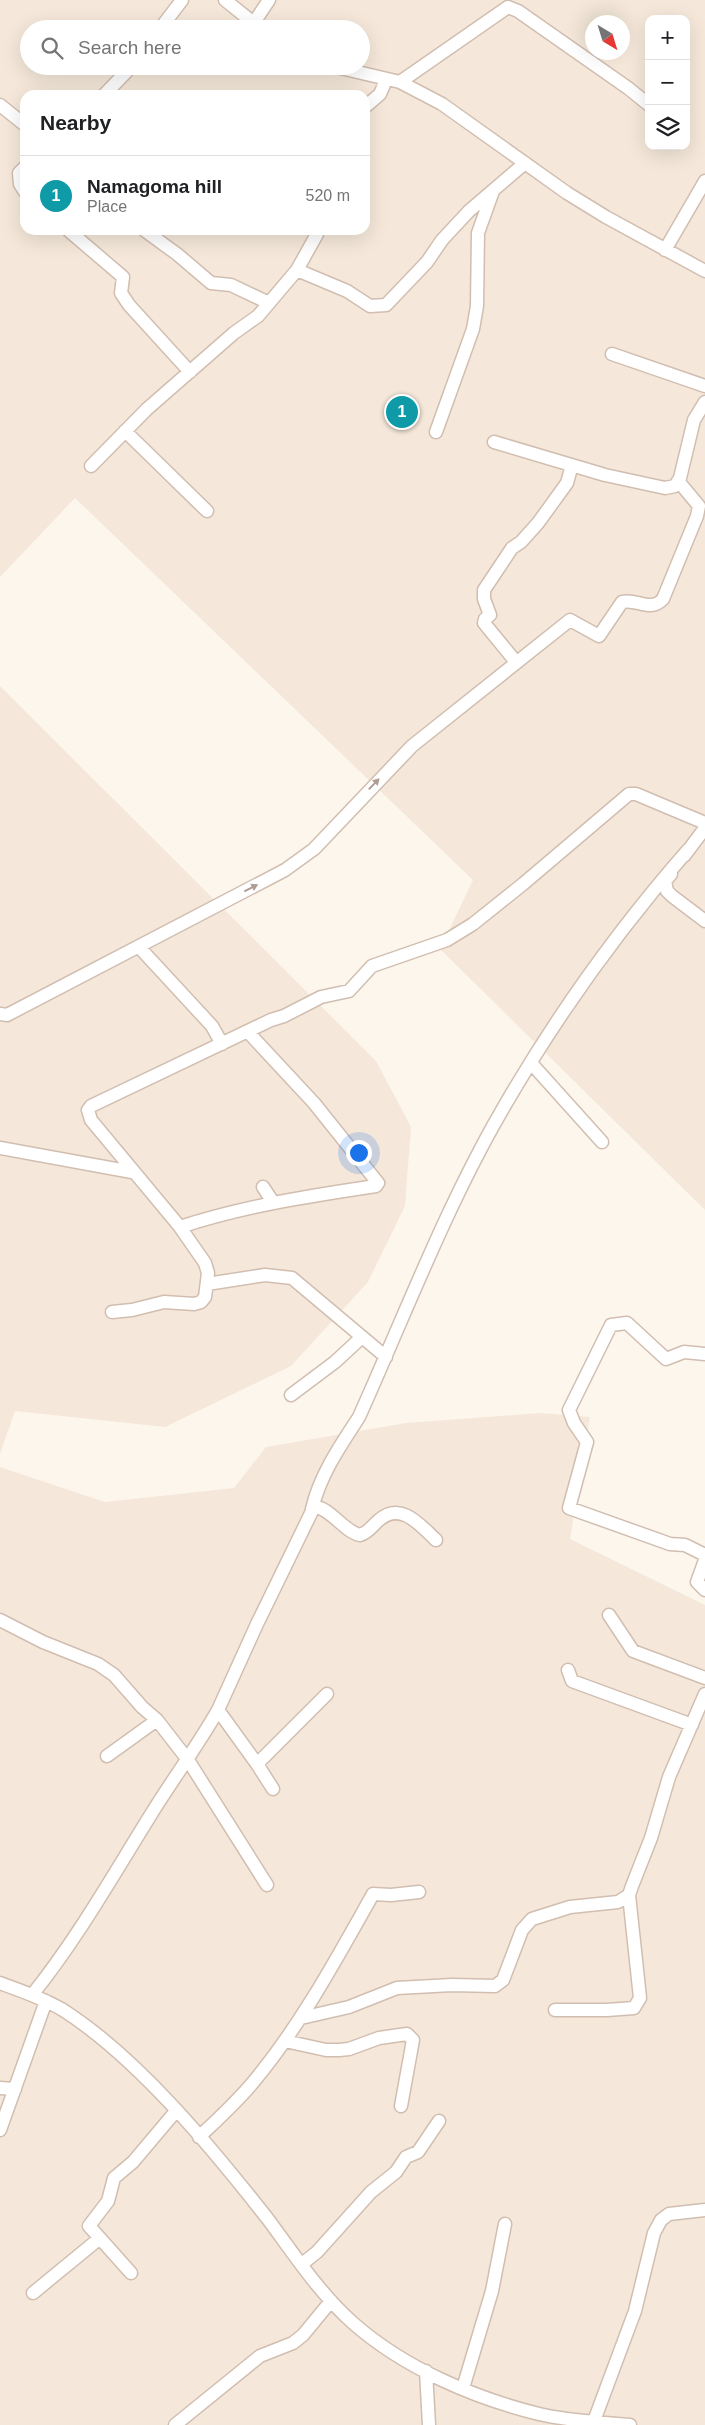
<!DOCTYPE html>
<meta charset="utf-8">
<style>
:root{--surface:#fff;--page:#f2f2f2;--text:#202124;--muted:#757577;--line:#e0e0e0;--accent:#e76f51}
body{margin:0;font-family:Arial,sans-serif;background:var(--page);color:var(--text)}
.controls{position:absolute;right:15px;top:15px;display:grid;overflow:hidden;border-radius:10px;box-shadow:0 5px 20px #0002}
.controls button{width:45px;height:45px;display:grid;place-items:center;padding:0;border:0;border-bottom:1px solid var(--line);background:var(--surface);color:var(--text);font:25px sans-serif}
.compass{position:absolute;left:585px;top:15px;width:45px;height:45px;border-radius:50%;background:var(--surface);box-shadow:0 5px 20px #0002;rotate:142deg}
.you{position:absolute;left:358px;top:1152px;width:18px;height:18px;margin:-12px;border:4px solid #fff;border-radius:50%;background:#1a73e8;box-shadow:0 0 0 8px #1a73e833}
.badge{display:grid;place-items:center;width:32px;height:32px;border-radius:50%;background:var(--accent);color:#fff;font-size:16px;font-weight:700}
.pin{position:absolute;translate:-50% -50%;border:2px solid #fff;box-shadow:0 1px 5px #0006}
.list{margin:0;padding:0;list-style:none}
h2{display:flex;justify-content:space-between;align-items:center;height:65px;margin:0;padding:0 20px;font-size:21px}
h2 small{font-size:16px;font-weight:400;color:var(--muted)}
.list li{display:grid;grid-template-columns:32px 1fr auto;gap:15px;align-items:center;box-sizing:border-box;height:80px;padding:0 20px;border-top:1px solid var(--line)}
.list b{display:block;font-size:19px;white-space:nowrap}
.list p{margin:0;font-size:16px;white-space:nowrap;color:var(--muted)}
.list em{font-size:16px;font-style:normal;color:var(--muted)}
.icon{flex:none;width:28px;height:28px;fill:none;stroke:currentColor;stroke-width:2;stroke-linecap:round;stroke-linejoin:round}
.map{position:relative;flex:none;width:705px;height:2425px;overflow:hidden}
.search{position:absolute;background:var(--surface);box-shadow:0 5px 20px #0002;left:20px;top:20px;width:350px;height:55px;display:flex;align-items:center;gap:12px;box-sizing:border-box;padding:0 18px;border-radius:28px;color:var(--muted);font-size:19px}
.panel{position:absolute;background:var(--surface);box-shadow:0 5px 20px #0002;left:20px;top:90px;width:350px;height:145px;border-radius:15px}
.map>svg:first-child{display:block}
</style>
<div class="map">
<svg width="705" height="2425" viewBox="0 0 705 2425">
<rect width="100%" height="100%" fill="#fdf6ec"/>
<path fill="#f5e8da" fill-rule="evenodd" d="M0,0H705V1210L440,949L473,880L75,498L0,577ZM649,19H686V146H649ZM592,22H622V52H592ZM29,29H361V66H29ZM25,95H365V230H25Z
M0,686L376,1061L411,1127L405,1206L368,1282L291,1366L165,1427L15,1411L0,1454Z
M540,1413L590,1417L570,1539L705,1605V2425H0V1467L105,1502L234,1488L266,1447L406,1423Z"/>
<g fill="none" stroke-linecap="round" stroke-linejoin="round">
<defs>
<path id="minor" d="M225,0L261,29
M253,24L269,0
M160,29L182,0
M332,66L400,82L442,104L567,193L606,217L705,271
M400,82L508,7L518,11L628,88L649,105
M104,95L132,66
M0,105L25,125
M365,107L380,94L386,80
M25,167L19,173L20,184L25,192
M68,230L123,277L121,293L129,305L190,372
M144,230L177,254L211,283L231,285L269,303
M665,250L705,181
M297,270L347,291L370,306L386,305L427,262L442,240L469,211L525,163
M612,354L705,386
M125,431L207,511
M436,432L473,329L477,306L478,233L493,191
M494,442L605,475L665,488L675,486L680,478L694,420L705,402
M91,466L147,409L234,333L258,316L297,270L317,234L316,230
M516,662L484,623L485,619L490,615L484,599V590L512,548L521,542L538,523L567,483L572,465
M684,856L705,828
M671,874L665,881L667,891L672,896L705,921
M139,947L212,1026L222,1044
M0,1014L7,1015L285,870L314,849L412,746L570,620L599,636L622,602C637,598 650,613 663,599L697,516L699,506L679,482
M531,1063L602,1142
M0,1148L132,1172
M263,1187L273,1202
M180,1227C244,1206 309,1196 376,1186L378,1183L314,1103L248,1032
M207,1284L265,1275L292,1278L386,1357
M112,1312L132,1310L164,1302L194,1304L201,1302L205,1297L208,1273L205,1263L180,1227L91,1120L88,1110L91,1106L271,1020L284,1016L321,997L349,991L372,966L447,940L473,924L523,884L629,794H636L705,823
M705,1354L684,1352L666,1359L627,1323L611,1325L569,1410L574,1423L587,1442L569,1508L670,1544L685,1545L705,1555
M291,1395L335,1362L362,1337
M312,1509C320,1475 340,1446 359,1417C404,1317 446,1207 501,1112C555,1018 617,931 688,850
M705,1560L697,1582L705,1590
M609,1615L633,1651L705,1678
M0,1620L43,1642L98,1664L114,1675L142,1707L157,1720L188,1760L267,1885
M568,1670L572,1681L692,1725
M218,1710L257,1624L314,1507C329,1506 344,1532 360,1535C368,1533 373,1525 379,1520C401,1501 420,1525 436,1540
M107,1756L157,1720
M257,1764L327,1694
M0,1983C21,1991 43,1998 63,2010C138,2058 212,2148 267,2218C294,2254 319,2293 353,2323C404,2368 474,2398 539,2414C568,2421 601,2422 630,2425
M32,1995C77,1939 112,1877 150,1816C172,1780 197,1747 218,1710L257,1764L273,1789
M555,2010H607L634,2008L640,1998L629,1895
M301,2018L349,2007L397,1988L452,1985L495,1986L503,1980L522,1930L532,1919L570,1907L618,1902L629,1895L632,1886L651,1838L669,1777L705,1694
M285,2041L326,2050H339L349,2049L379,2038L407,2034L413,2040L401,2106
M0,2088L15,2089
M0,2130L46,2001
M199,2137C218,2119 238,2101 255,2080C302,2023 337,1958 373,1894L391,1895L419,1892
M302,2264L317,2252L371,2192L396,2172L406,2157L418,2152L439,2121
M131,2273L89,2226L108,2201L114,2178L133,2162L176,2111
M33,2293L100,2238
M426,2371L429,2425
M463,2388L492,2291L505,2224
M594,2421L635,2311L654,2233L661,2220L669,2214L705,2210
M175,2425L260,2356L293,2343L303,2335L331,2301"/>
</defs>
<use href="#minor" stroke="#d1beb0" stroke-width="15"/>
<use href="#minor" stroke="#fff" stroke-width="12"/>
</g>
<defs><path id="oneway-solid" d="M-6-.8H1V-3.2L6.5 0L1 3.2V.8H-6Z" transform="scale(1.25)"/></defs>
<g fill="#af9d94">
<use href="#oneway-solid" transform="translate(374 784) rotate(-46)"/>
<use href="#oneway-solid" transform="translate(251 888) rotate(-27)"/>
</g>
</svg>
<div class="controls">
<button>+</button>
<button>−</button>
<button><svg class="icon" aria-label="layers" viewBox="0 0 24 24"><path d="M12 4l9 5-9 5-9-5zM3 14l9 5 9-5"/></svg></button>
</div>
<svg class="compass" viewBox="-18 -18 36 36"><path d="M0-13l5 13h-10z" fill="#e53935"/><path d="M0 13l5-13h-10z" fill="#757577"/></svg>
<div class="you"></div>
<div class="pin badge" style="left:402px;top:412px;background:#0f9aa8">1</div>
<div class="search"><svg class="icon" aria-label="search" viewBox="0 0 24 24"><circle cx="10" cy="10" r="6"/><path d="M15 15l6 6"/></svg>Search here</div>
<section class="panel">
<h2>Nearby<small></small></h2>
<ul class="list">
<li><span class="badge" style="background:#0f9aa8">1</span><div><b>Namagoma hill</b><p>Place</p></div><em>520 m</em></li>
</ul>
</section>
</div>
